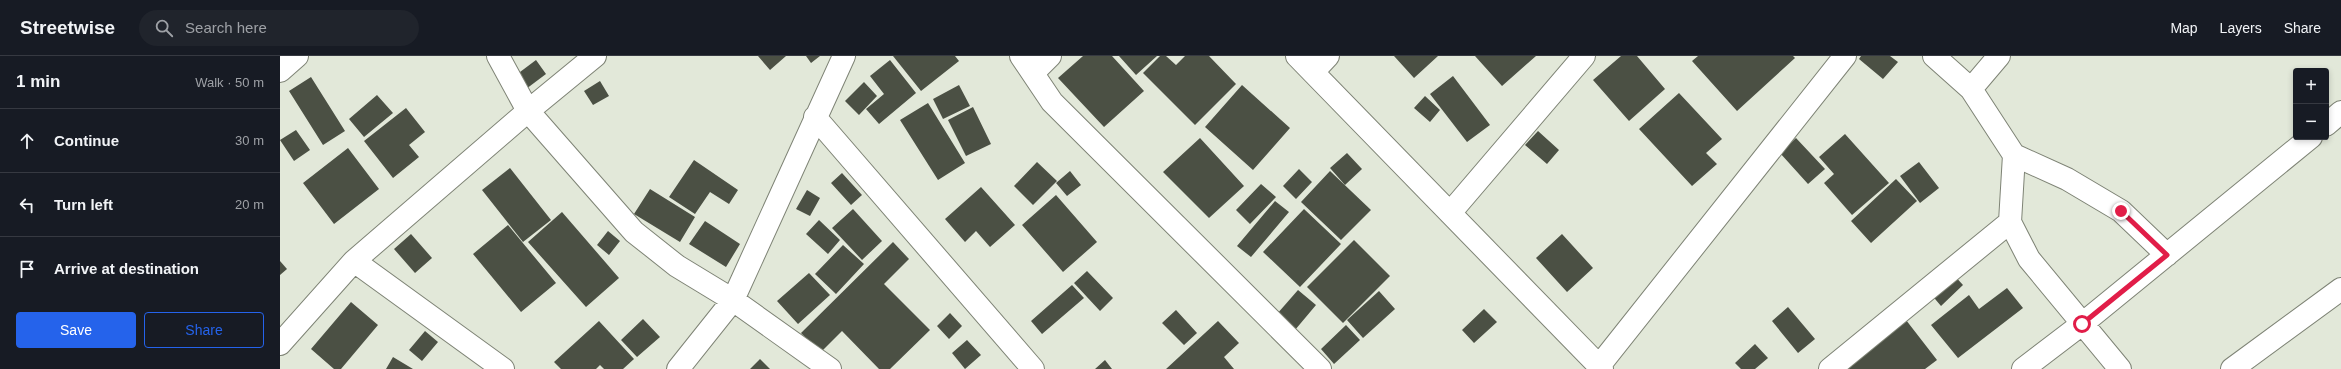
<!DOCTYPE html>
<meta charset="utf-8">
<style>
:root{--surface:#171b24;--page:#20242c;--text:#f1f3f6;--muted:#9ea1a6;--line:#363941;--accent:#2563eb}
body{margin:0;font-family:Arial,sans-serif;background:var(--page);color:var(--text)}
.controls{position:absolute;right:12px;top:12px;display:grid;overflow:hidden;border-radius:4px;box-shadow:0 2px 6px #0003}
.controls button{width:36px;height:36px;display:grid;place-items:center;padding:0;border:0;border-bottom:1px solid var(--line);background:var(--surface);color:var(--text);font:20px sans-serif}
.stop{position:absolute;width:12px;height:12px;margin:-9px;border:3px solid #e11d48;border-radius:50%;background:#fff}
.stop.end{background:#e11d48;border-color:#fff;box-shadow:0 1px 4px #0008}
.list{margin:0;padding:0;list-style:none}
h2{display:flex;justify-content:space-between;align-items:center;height:52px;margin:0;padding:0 16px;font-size:17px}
h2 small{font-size:13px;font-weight:400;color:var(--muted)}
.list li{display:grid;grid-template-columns:26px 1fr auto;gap:12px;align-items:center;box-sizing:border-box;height:64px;padding:0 16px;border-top:1px solid var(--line)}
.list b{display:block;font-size:15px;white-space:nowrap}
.list em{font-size:13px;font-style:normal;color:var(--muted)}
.actions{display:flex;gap:8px;padding:12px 16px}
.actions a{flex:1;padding:9px 0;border:1px solid var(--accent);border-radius:4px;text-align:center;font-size:14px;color:var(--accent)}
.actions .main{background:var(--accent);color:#fff}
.icon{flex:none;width:22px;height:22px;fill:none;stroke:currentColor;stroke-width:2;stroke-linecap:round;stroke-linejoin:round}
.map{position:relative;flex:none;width:2061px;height:313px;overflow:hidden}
header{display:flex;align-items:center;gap:24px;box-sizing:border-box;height:56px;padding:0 20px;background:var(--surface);border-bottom:1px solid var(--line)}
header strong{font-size:19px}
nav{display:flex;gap:22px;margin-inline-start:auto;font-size:14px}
.search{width:280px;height:36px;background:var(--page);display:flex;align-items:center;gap:10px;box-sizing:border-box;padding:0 14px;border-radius:22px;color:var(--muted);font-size:15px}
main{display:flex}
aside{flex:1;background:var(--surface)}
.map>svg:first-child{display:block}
</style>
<header>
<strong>Streetwise</strong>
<div class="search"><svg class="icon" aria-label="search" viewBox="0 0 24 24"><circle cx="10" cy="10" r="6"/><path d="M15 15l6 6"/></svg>Search here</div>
<nav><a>Map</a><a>Layers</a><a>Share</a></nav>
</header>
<main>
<aside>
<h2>1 min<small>Walk · 50 m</small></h2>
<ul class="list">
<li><svg class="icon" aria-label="ahead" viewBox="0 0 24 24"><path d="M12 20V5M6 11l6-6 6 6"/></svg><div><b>Continue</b></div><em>30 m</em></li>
<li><svg class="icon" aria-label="left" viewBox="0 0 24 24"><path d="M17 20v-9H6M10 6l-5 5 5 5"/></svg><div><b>Turn left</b></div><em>20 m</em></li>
<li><svg class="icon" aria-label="arrive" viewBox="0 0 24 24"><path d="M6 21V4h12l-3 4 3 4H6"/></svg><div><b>Arrive at destination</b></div></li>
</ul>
<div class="actions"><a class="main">Save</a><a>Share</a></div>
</aside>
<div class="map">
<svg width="2061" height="313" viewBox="0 0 2061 313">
<rect width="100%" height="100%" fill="#e2e8d9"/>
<path fill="#4b5044" d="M478,0H506L490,14Z
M526,0H540L531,7Z
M613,0H675L679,5L641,35Z
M803,0H832L864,35L824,71L778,22Z
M839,0H877L856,19Z
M880,0H886L896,9L905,0H929L956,28L915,69L863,17Z
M1114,0H1158L1134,22Z
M1195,0H1256L1222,30Z
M1341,0H1357L1385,33L1349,65L1313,24Z
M1418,0H1513L1515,2L1457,55L1412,5Z
M1581,0H1610L1618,6L1603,23L1579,3Z
M256,4L266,18L246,33L236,19Z
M610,4L636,37L599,68L586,53L604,38L590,20Z
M1173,20L1210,69L1187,86L1150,38Z
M31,21L65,75L43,89L9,35Z
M320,25L329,40L313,49L304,35Z
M584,26L597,40L579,59L565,45Z
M679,29L690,50L663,63L653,43Z
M962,29L1010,72L973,114L925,71Z
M1399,37L1442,83L1426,97L1437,108L1412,130L1359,73Z
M97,39L113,57L84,81L69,63Z
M1145,40L1160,54L1150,66L1134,52Z
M648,47L685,107L658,124L620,64Z
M693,51L711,88L686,100L668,64Z
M126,52L145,76L129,89L139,101L113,122L84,85Z
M16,74L30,94L14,105L0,84Z
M1258,75L1279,94L1267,108L1245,89Z
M1565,78L1609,127L1572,159L1544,127L1554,118L1539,101Z
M920,82L964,130L929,162L883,116Z
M1516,82L1545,113L1528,128L1500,97Z
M68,92L99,133L54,168L23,127Z
M1067,97L1082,113L1065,129L1050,112Z
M414,104L458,134L449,148L430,136L415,158L389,141Z
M757,106L777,125L753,149L734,130Z
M1639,106L1659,132L1640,147L1620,120Z
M230,112L271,164L243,186L202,134Z
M1019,113L1032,126L1016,143L1003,130Z
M790,115L801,129L787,140L776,127Z
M1050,115L1091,154L1061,184L1021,146Z
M562,117L582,139L571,149L551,127Z
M1616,123L1637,145L1591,187L1571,165Z
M981,128L996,141L970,168L956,154Z
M701,131L735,169L710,191L696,175L685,186L665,163Z
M370,133L415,161L400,186L354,158Z
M527,134L540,142L530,160L516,153Z
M776,139L817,186L783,216L742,169Z
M995,145L1009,156L971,201L957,190Z
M573,153L602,185L582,204L552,172Z
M1024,153L1061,188L1020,231L983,196Z
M282,156L339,222L306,251L248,186Z
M539,164L560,184L548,198L526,178Z
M425,165L460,188L446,211L409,188Z
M228,169L276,227L241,256L193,198Z
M328,175L340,185L329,199L317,189Z
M131,178L152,202L135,217L114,193Z
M1282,178L1313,212L1287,236L1256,202Z
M1074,184L1110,220L1063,267L1027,231Z
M613,186L629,203L604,228L650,274L610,313H599L562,275L540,297L521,277Z
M563,189L584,208L556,238L535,218Z
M0,205L7,213L0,219Z
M807,215L833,242L820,255L794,227Z
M529,217L550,239L518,268L497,245Z
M1672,217L1683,229L1661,250L1650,237Z
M792,229L804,242L762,278L751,265Z
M1727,232L1743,252L1678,302L1651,269L1689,239L1699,253Z
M1018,234L1036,249L1015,274L997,258Z
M1099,235L1115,253L1083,282L1067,264Z
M71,246L98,269L61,313H54L31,293Z
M1508,251L1535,283L1518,297L1492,265Z
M1204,253L1217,266L1194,287L1182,274Z
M896,254L917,277L904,289L882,267Z
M670,257L682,270L669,283L657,270Z
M363,263L380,281L357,301L341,284Z
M1626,264L1657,304L1645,313H1561Z
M319,265L354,303L343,313H324L320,309L316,313H281L274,306Z
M938,265L959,287L944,301L954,313H886Z
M1066,269L1080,284L1054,308L1041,293Z
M145,275L158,286L142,305L129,294Z
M687,284L701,299L685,313L672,297Z
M1475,288L1488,302L1475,313H1461L1455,307Z
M113,301L133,313H106Z
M480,303L490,313H470Z
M825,304L832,313H815Z"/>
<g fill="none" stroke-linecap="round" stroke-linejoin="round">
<defs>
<path id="minor" d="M218,0L248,55L354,176L397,210L453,244L550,313
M741,0L772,46L1040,313
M1017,0L1322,313
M1654,0L1691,33L1734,99L1787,123L1841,155L1887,199
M0,15L17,0
M1033,16L1048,0
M753,17L770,0
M1691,33L1719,0
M535,61L753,313
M2046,69L2061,56
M1734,99L1730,166L1749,203L1840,313
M1170,157L1304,0
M74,205L223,313
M0,288L74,205L248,55L315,0
M1319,310L1565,0
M398,313L453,244L564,0
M1550,313L1730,166
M1743,313L1802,268L2031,81
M1952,313L2061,233"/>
</defs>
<use href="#minor" stroke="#7e8375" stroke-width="24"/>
<use href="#minor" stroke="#fff" stroke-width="22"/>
</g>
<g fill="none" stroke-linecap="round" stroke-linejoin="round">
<path stroke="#e11d48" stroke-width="5" d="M1802,268L1887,199L1841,155"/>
</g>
</svg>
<div class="controls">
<button>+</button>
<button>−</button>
</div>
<div class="stop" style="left:1802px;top:268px"></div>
<div class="stop end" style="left:1841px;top:155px"></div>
</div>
</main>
